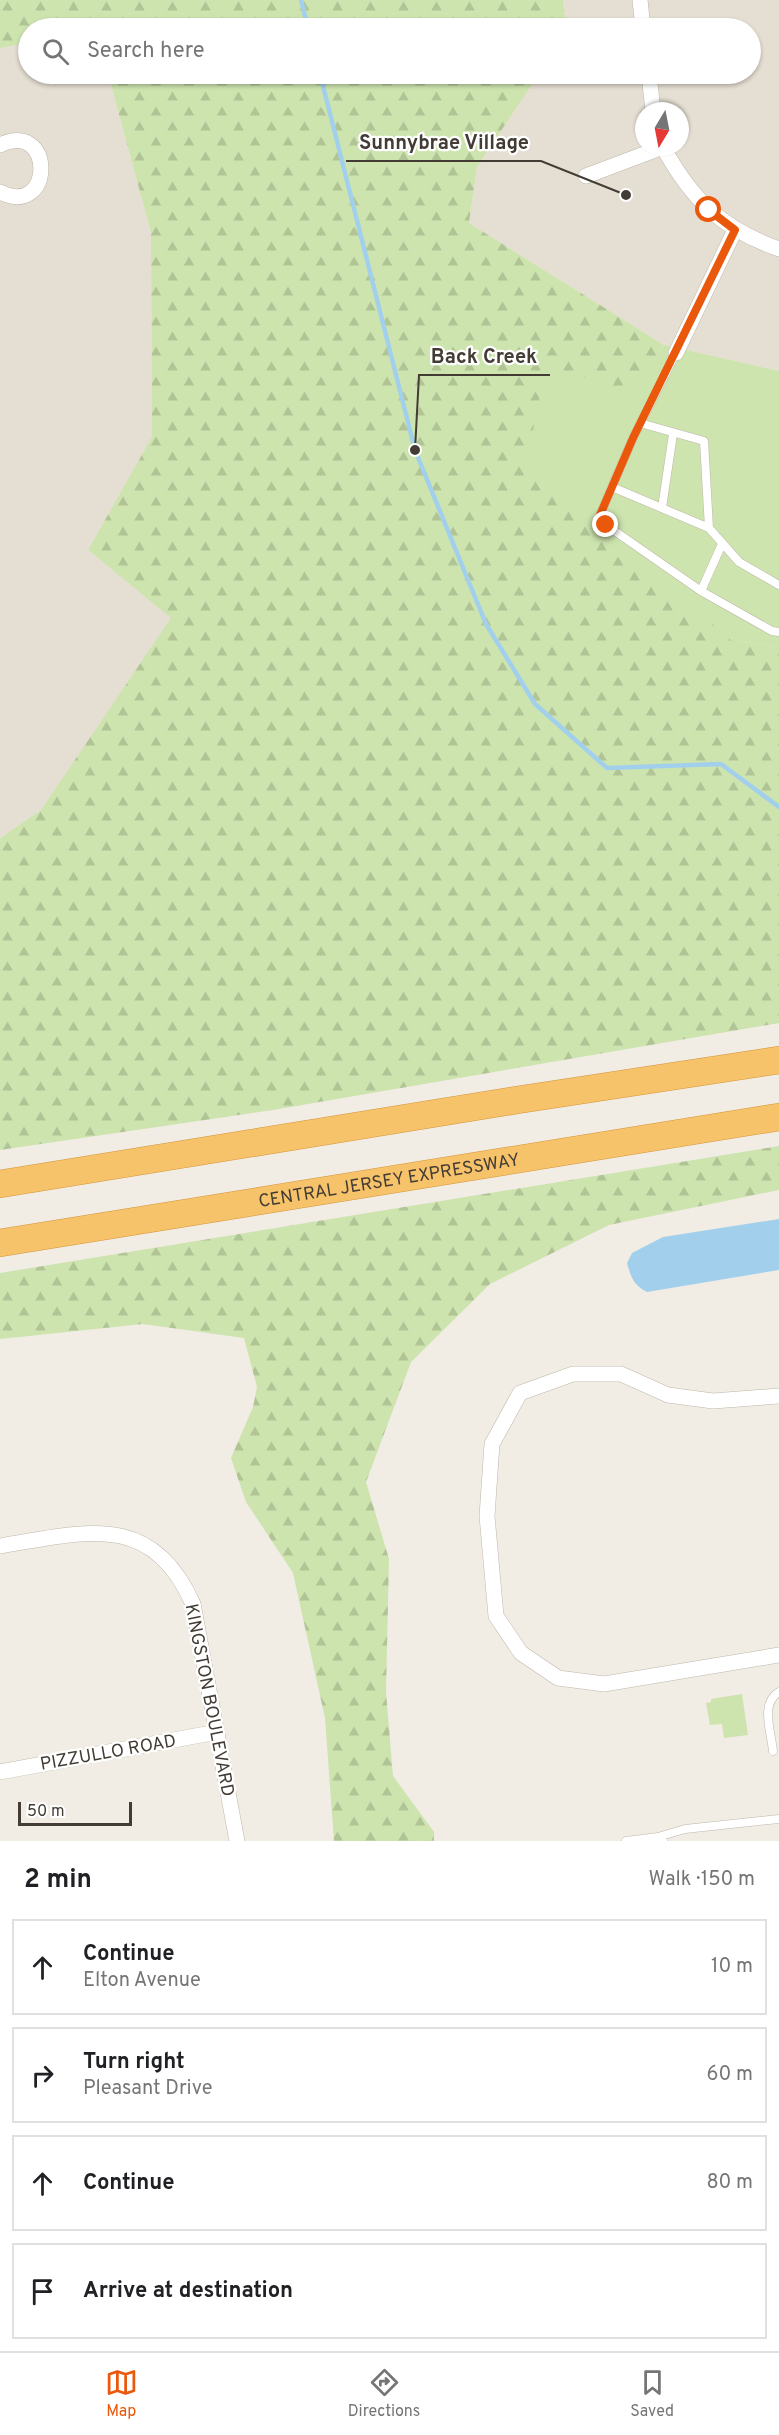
<!DOCTYPE html>
<meta charset="utf-8">
<style>
:root{--surface:#fff;--page:#f2f2f2;--text:#202124;--muted:#757577;--line:#e0e0e0;--accent:#ea580c}
body{margin:0;font-family:Overpass,sans-serif;background:var(--page);color:var(--text)}
.compass{position:absolute;left:635px;top:102px;width:54px;height:54px;border-radius:50%;background:var(--surface);box-shadow:0 2px 4px #0004;rotate:190deg}
.scale{position:absolute;left:18px;bottom:15px;width:114px;box-sizing:border-box;padding-left:6px;border:3px solid #433c34;border-top:0;font-size:16px;line-height:21px;white-space:nowrap;color:#433c34;-webkit-text-stroke:4px #fff;paint-order:stroke}
.stop{position:absolute;width:18px;height:18px;margin:-14px;border:4px solid #ea580c;border-radius:50%;background:#fff}
.stop.end{background:#ea580c;border-color:#fff;box-shadow:0 2px 6px #0008}
.list{margin:0;padding:0;list-style:none}
h2{display:flex;justify-content:space-between;align-items:center;height:78px;margin:0;padding:0 24px;font-size:26px}
h2 small{font-size:20px;font-weight:400;color:var(--muted)}
.list li{display:grid;grid-template-columns:39px 1fr auto;gap:18px;align-items:center;box-sizing:border-box;height:96px;margin:0 12px 12px;padding:0 12px;border:2px solid var(--line);border-radius:0px}
.list b{display:block;font-size:22px;white-space:nowrap}
.list p{margin:0;font-size:20px;white-space:nowrap;color:var(--muted)}
.list em{font-size:20px;font-style:normal;color:var(--muted)}
.icon{flex:none;width:33px;height:33px;fill:none;stroke:currentColor;stroke-width:2;stroke-linecap:round;stroke-linejoin:round}
.map{position:relative;flex:none;width:779px;height:1841px;overflow:hidden}
.search{position:absolute;background:var(--surface);box-shadow:0 2px 4px #0004;left:18px;right:18px;top:18px;height:66px;display:flex;align-items:center;gap:15px;box-sizing:border-box;padding:0 21px;border-radius:33px;color:var(--muted);font-size:22px}
.sheet{height:510px;background:var(--surface)}
nav{display:flex;justify-content:space-around;align-items:center;box-sizing:border-box;height:84px;border-top:2px solid var(--line);background:var(--surface);font-size:16px;color:var(--muted)}
nav a{display:grid;justify-items:center;gap:3px}
nav .on{color:var(--accent)}
.map>svg:first-child{display:block}
</style>
<div class="map">
<svg width="779" height="1841" viewBox="0 0 779 1841">
<defs>
<pattern id="forest-firs" width="22" height="20" patternUnits="userSpaceOnUse" patternTransform="scale(1.5)"><rect width="22" height="20" fill="#cde4ae"/><path d="M5 1l3.5 6h-7zM16 11l3.5 6h-7z" fill="#b1c496"/></pattern>
</defs>
<rect width="100%" height="100%" fill="#f1ece4"/>
<path fill="#e5ded2" fill-rule="evenodd" d="M563,0H779V371L664,345L469,223L477,167L539,74H750V28H566ZM644,111H680V147H644Z
M28,43V74H98L110,81L151,233L152,438L88,550L172,618L41,810L0,838V48Z"/>
<path fill="url(#forest-firs)" d="M0,0H563L566,28H28V43L0,48Z
M98,74H539L477,167L469,223L664,345L633,392L731,640L779,647V1023L273,1110L0,1150V838L41,810L171,618L88,550L152,437L151,233L110,81Z
M779,1146V1190L609,1225L490,1284L411,1362L366,1482L389,1559L386,1692L393,1776L434,1832V1841H334L325,1718L293,1573L246,1502L231,1458L253,1407L257,1387L244,1338L143,1324L0,1339V1273Z"/>
<path fill="#cde4ae" d="M664,345L779,371V647L731,640L526,465L546,366L633,392Z
M742,1694L748,1735L724,1738L722,1724L710,1725L706,1703L711,1702V1699Z"/>
<path fill="#a2d0ec" d="M779,1219V1270L647,1292C633,1285 631,1277 627,1263L632,1253L663,1237Z"/>
<g fill="none" stroke-linecap="round" stroke-linejoin="round">
<path stroke="#a2d0ec" stroke-width="4.5" d="M301,0L308,28
M320,74L415,450L486,624L535,704L607,768L721,764L779,807"/>
<defs>
<path id="lane" d="M676,353L633,438L600,515L606,525L701,591L772,631L779,632
M640,423L704,441L709,528L739,562L779,585
M612,487L709,528
M662,508L673,434
M701,591L722,544
M773,1751C771,1731 760,1703 779,1692
M658,1837L685,1829L779,1819
M626,1841L658,1837L663,1841"/>
<path id="street" d="M640,0L643,28
M649,74L653,111
M0,145C55,119 54,219 0,192
M586,176L663,147C692,200 722,229 779,249
M676,353L735,230
M779,1396L713,1401L668,1395L621,1374H573L520,1393L492,1444L487,1516L496,1616L521,1653L558,1678L604,1684L779,1655
M0,1546C82,1533 151,1509 193,1604L237,1841
M0,1772L217,1732"/>
<g id="highway">
<path d="M0,1184L517,1100L779,1060"/>
<path id="s1" d="M0,1243L779,1117"/>
</g>
</defs>
<use href="#lane" stroke="#bfb7aa" stroke-width="9"/>
<use href="#street" stroke="#bfb7aa" stroke-width="16"/>
<use href="#highway" stroke="#d4963a" stroke-width="28"/>
<use href="#lane" stroke="#fff" stroke-width="8"/>
<use href="#street" stroke="#fff" stroke-width="15"/>
<use href="#highway" stroke="#f6c26a" stroke-width="27"/>
</g>
<g fill="none" stroke-linecap="round" stroke-linejoin="round">
<path stroke="#ea580c" stroke-width="8" d="M606,525L600,515L633,438L735,230L709,210"/>
</g>
<g text-anchor="middle" stroke-width="4.5" stroke-linejoin="round" paint-order="stroke">
<g font-size="18" fill="#433c34" stroke="#fff">
<text dy="6" stroke="none"><textPath href="#s1" startOffset="394">CENTRAL JERSEY EXPRESSWAY</textPath></text>
<text transform="translate(210 1700) rotate(79)" y="6">KINGSTON BOULEVARD</text>
<text transform="translate(108 1752) rotate(-10)" y="6">PIZZULLO ROAD</text>
</g>
</g>
<path fill="none" stroke="#433c34" stroke-width="2" d="M626 195L541 161H346M415 450L419 375H550"/>
<g fill="#433c34" stroke="#fff" stroke-width="2">
<circle cx="626" cy="195" r="6"/>
<circle cx="415" cy="450" r="6"/>
</g>
<g font-size="20" text-anchor="middle" font-weight="bold" fill="#433c34" stroke="#fff" stroke-width="4.5" stroke-linejoin="round" paint-order="stroke">
<text x="444" y="149">Sunnybrae Village</text>
<text x="484" y="363">Back Creek</text>
</g>
</svg>
<svg class="compass" viewBox="-18 -18 36 36"><path d="M0-13l5 13h-10z" fill="#e53935"/><path d="M0 13l5-13h-10z" fill="#757577"/></svg>
<div class="scale">50 m</div>
<div class="stop" style="left:709px;top:210px"></div>
<div class="stop end" style="left:606px;top:525px"></div>
<div class="search"><svg class="icon" aria-label="search" viewBox="0 0 24 24"><circle cx="10" cy="10" r="6"/><path d="M15 15l6 6"/></svg>Search here</div>
</div>
<section class="sheet">
<h2>2 min<small>Walk · 150 m</small></h2>
<ul class="list">
<li><svg class="icon" aria-label="ahead" viewBox="0 0 24 24"><path d="M12 20V5M6 11l6-6 6 6"/></svg><div><b>Continue</b><p>Elton Avenue</p></div><em>10 m</em></li>
<li><svg class="icon" aria-label="right" viewBox="0 0 24 24"><path d="M7 20v-9h11M14 6l5 5-5 5"/></svg><div><b>Turn right</b><p>Pleasant Drive</p></div><em>60 m</em></li>
<li><svg class="icon" aria-label="ahead" viewBox="0 0 24 24"><path d="M12 20V5M6 11l6-6 6 6"/></svg><div><b>Continue</b></div><em>80 m</em></li>
<li><svg class="icon" aria-label="arrive" viewBox="0 0 24 24"><path d="M6 21V4h12l-3 4 3 4H6"/></svg><div><b>Arrive at destination</b></div></li>
</ul>
</section>
<nav>
<a class="on"><svg class="icon" aria-label="map" viewBox="0 0 24 24"><path d="M3 6l6-2 6 2 6-2v14l-6 2-6-2-6 2zM9 4v14M15 6v14"/></svg>Map</a>
<a><svg class="icon" aria-label="directions" viewBox="0 0 24 24"><path d="M12 3l9 9-9 9-9-9zM9 14v-3h6M13 9l2 2-2 2"/></svg>Directions</a>
<a><svg class="icon" aria-label="saved" viewBox="0 0 24 24"><path d="M7 4h10v16l-5-4-5 4z"/></svg>Saved</a>
</nav>
